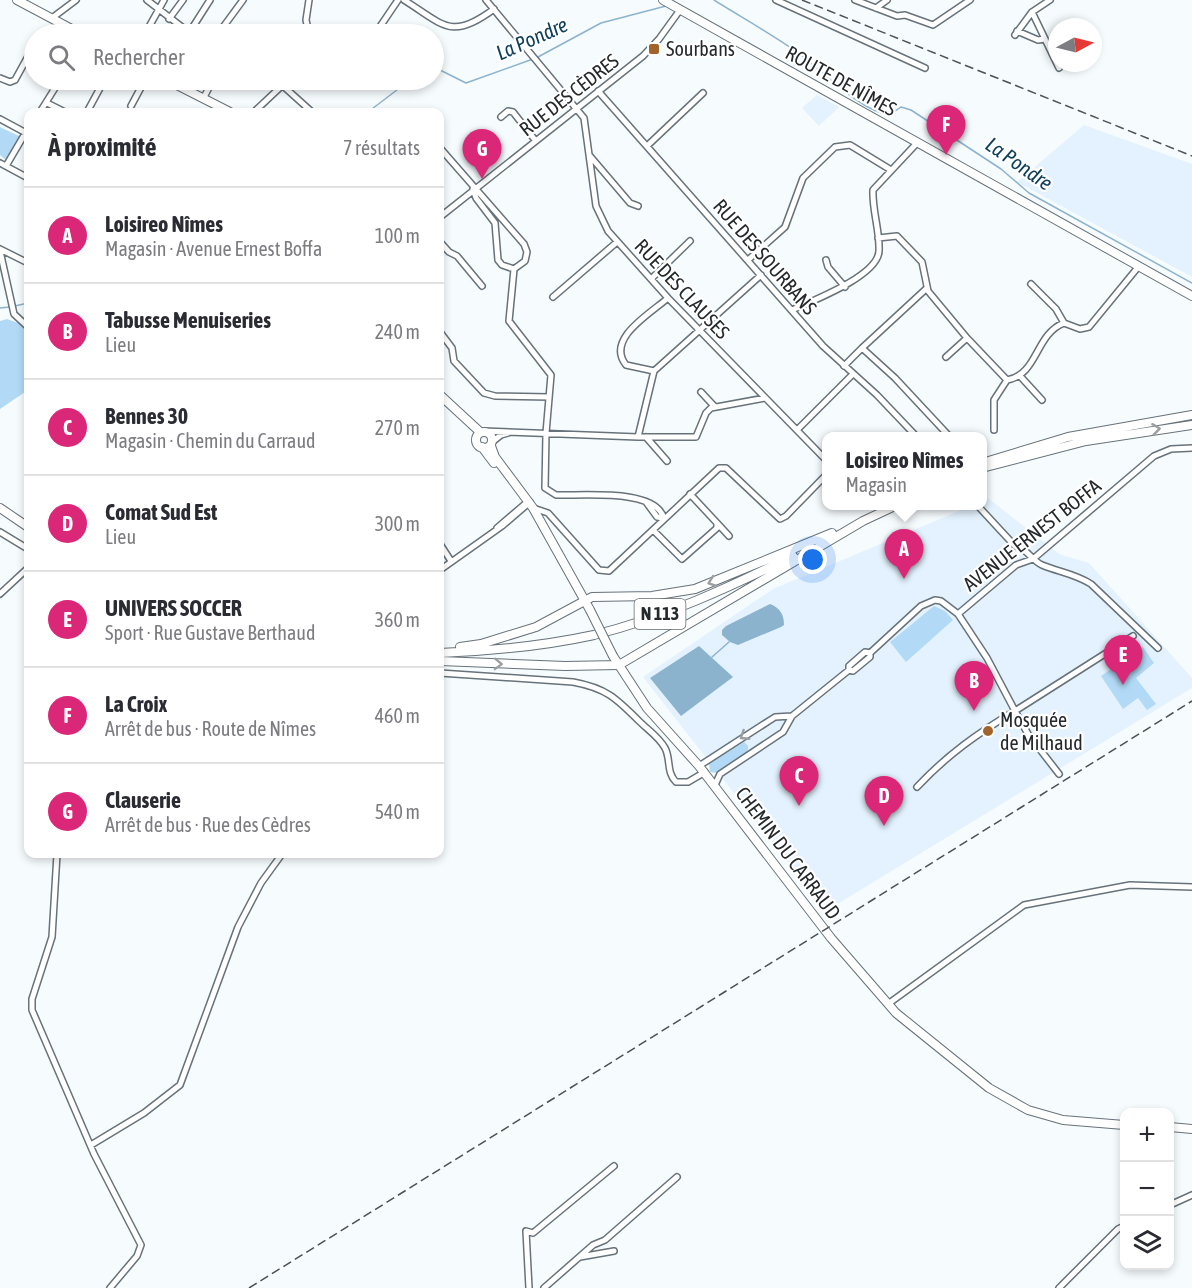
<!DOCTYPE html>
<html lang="fr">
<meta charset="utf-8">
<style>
:root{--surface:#fff;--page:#f7f7f7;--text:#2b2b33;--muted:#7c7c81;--line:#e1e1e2;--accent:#db2777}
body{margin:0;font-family:"Asap Condensed",sans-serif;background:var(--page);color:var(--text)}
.controls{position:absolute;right:18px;bottom:18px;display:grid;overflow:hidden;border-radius:12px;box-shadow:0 3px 9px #0003}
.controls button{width:54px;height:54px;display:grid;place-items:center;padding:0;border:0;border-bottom:2px solid var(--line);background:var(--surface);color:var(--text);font:30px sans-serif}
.compass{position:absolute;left:1048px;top:18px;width:54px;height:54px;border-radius:50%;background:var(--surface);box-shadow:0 3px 9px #0003;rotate:83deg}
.you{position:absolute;left:813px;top:560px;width:21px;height:21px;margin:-15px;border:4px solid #fff;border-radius:50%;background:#1a73e8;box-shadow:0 0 0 9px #1a73e833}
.badge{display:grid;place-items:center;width:39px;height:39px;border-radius:50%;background:var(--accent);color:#fff;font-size:20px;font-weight:700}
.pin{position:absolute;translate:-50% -50px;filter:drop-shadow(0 2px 3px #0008)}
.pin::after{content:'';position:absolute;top:32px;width:21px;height:18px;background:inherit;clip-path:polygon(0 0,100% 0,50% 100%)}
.popup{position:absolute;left:822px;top:432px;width:165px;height:78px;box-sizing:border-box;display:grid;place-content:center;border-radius:12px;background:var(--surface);filter:drop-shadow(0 2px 4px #0005);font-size:20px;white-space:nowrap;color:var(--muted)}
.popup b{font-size:22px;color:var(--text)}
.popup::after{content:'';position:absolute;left:50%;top:100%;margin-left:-12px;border:12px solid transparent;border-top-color:var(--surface)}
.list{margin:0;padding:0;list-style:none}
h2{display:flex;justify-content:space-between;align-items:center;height:78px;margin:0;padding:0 24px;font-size:26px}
h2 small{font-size:20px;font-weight:400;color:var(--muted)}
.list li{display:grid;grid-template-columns:39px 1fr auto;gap:18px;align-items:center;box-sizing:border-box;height:96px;padding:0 24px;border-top:2px solid var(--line)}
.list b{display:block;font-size:22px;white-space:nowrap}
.list p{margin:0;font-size:20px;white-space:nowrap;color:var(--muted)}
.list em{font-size:20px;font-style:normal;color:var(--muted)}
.icon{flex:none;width:33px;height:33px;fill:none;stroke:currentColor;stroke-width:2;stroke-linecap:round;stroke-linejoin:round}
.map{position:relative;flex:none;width:1192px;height:1288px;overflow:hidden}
.search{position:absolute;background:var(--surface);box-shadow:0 3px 9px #0003;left:24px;top:24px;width:420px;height:66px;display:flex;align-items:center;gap:15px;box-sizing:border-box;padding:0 21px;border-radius:33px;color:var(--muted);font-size:22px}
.panel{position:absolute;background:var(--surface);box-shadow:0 3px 9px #0003;left:24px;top:108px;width:420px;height:750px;border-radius:12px}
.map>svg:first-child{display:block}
</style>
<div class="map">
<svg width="1192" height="1288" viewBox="0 0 1192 1288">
<rect width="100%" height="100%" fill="#f6fbfe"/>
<path fill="#e3f2fe" d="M817,95L839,107L819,126L802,108Z
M1084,125L1192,164V277L1017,182Z
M988,498L1059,554L1089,563L1192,678V688L826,911L643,677L773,589L971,506H982V501Z"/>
<path fill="#b2daf6" d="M0,127L21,137L8,162L0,155Z
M7,319L18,323L28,331V390L0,409V321Z
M934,606L945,611L953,620L906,662L890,642Z
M1143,647L1154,663L1136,678L1156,704L1147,710L1138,698L1123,709L1101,676Z
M744,742L748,746V753L717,773L710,772L709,764Z"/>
<path fill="#8cb3ce" d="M770,604C780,608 784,614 784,625L781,627L738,645L730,642L722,635V630L726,626Z
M699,646L733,677L681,716L650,678Z"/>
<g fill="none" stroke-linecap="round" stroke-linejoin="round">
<path stroke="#8cb3ce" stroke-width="1.5" d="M714,0C741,17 770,33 797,52C822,70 858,110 889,115L901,107L911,110L1001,169L1029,193L1192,283
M538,57L601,23L666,6
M434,67L466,83L533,59
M368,112L410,80
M15,306L28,303
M0,308L10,307
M712,657L729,642"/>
<defs>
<path id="street" d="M147,0L191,34
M404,0C444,25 451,41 494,9
M486,0L584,118L596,206L608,231L668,298L826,460
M776,0L925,68
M855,0L897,16L905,15L933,25L970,0
M1050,0L1032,12L1059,68
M876,8L887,0
M52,18L76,0
M169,19L183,0
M1017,31L1038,40L1045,39
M189,33L210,0
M145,34L164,0
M218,34L243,0
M309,34L306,20L309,0
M375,34L398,0
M1015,35L1032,12
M0,78L10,82L15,80L31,51
M282,85L312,112
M598,91L823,346L877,395L916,436
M203,99L213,80
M47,103L65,112
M131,106L145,80
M40,112L60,80
M87,112L100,88
M254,112L288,80
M501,117L508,111L513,112L535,140
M0,119L28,134
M647,146L703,93
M440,148L524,244L527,252L525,261L514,269
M590,156L630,203L638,206
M0,163L28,178
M6,166L23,137L28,133
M473,189L476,198L495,223L498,260L502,265L514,269
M440,217L643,56L659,39L680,10
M878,238L897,236L922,262L928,291L967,338L1007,380C1038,375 1035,334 1064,323L1080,329L1089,327L1139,266
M440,242L449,252L457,256L482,286
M0,249L28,263
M0,251L14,314L28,327
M748,260L785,227L803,178L835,147L850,145L891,170
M826,260L828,267L845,287
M514,269L509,321L551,375L546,433L545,488L556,495C583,496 657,488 664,519
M651,279L690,241
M1031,284L1056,309L1064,323
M553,297L617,242
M792,310C812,301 878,276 879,251C880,231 872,210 873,190L917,143
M440,332L452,348L454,361L484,393L495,396L549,397
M862,348L927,288
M946,357L967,338
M844,366L862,348L895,378L949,436
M654,371L626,365C605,339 651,313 668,298
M1020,376L1042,400
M701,392L715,407
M797,430L853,374
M994,430V400L1007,380
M483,431L638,437L654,371L761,275
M638,437H696L706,413L711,408L765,398
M646,437L667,461
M492,442L501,435L508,433
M646,502L657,517L663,518
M978,506L1015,546C1026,547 1031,560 1042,565C1059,572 1076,574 1091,584L1158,648
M533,508L548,513L599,570L609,571L719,468H726L780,519L786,516L826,475
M717,523L729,536
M497,528L525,504
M653,530L682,559L717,528V523L690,494
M0,532L28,549
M440,544L451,561
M440,570L502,526L530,502
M0,594L28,568
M958,614L987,658L1015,711L1133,636
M849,670L853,671L870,657V653L921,606L935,600L941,601L958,614L1016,565L1033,559L1154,456L1171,449L1192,448
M440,673L573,682C606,688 616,698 639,721C648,730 659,737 665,748C671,759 666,772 676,782H688L705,772
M699,766L775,717L792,716
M715,785L720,774L783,732L792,716L849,670V666L865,652L870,653
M917,787C947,755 978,733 1015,711L1028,734L1059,774
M57,854L52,937L32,999V1010L94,1154L141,1245L137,1256L110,1288
M888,1004L1024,905L1130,885L1192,887
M91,1145L144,1113L180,1085L238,927L261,883L282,854
M1170,1205L1192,1195
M580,1257L614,1251
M529,1288L526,1231L533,1233L614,1166
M544,1288L593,1245L605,1240L677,1177
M1059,1288L1118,1229L1124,1226"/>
<path id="secondary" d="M17,0L81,34
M663,0C839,99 1016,196 1192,296
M167,80L230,112
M440,395L479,431
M476 440a8 8 0 1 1 16 0a8 8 0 1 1-16 0Z
M491,446L495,457L533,508L590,610
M482,447L494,463
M613,656L647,708L699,766L831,938L896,1013L989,1088L1028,1110L1063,1120L1124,1125
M1170,1127L1192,1129"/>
<path id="primary" d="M982,463L1068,437L1192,415
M982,468L1086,441L1192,425
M0,508L28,527
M460,647L481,644L536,627L592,597L652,596L695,589L832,533
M440,653C491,651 543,646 594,635C663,618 730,587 793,556
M440,661L565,666L619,665L863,521L895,506"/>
</defs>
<use href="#street" stroke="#67727a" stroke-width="8"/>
<use href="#secondary" stroke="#67727a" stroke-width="10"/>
<use href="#primary" stroke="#67727a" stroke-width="10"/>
<use href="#street" stroke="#fff" stroke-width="5"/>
<use href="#secondary" stroke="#fff" stroke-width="8"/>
<use href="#primary" stroke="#fff" stroke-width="8"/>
<path stroke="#4c5154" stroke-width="1.5" stroke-dasharray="9 4.5" stroke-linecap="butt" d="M802,0L1192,156
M249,1288L1192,701"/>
<defs>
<path id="secondary-bridge" d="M590,610L613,656"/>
</defs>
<use href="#secondary-bridge" stroke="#67727a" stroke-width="10" stroke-linecap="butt"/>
<use href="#secondary-bridge" stroke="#fff" stroke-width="8"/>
</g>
<defs><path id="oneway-chevron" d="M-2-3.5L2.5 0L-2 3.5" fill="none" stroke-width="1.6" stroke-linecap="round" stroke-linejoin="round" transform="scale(1.5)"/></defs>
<g stroke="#9c9fa0">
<use href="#oneway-chevron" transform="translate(1156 429) rotate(-7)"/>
<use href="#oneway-chevron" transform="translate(712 582) rotate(160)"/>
<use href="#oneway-chevron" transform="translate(498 664) rotate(2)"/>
<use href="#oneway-chevron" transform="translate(744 736) rotate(147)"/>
</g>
<g fill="#a3642b" stroke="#fff" stroke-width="2">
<rect x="648" y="43" width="12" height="12" rx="3"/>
<circle cx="988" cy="731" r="6"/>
</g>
<g text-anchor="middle" stroke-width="4.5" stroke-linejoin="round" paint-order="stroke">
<rect fill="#fff" stroke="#66696b" stroke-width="1.5" x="634.5" y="599" width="51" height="30" rx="4.5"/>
<g font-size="18" font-weight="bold" fill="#24292c">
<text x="660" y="620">N 113</text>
</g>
<g font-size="20" fill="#24292c" stroke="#fff" text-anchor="start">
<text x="666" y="56">Sourbans</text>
<text x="1000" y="727">Mosquée<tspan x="1000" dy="23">de Milhaud</tspan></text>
</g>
<g font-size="20" fill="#24292c" stroke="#fff">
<text transform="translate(841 81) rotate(29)" y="7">ROUTE DE NÎMES</text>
<text transform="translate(569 95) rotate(-38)" y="7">RUE DES CÈDRES</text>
<text transform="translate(765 257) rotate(49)" y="7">RUE DES SOURBANS</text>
<text transform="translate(682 289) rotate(47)" y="7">RUE DES CLAUSES</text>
<text transform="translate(1032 535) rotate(-38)" y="7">AVENUE ERNEST BOFFA</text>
<text transform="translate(788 853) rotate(53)" y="7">CHEMIN DU CARRAUD</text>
</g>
<g font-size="21" font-style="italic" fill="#0d3e5a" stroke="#fff">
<text transform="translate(532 39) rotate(-24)" y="7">La Pondre</text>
<text transform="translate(1019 164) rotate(35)" y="7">La Pondre</text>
</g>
</g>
</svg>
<div class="controls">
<button>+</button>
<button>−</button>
<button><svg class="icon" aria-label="layers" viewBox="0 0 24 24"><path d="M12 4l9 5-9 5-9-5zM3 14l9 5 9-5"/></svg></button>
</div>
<svg class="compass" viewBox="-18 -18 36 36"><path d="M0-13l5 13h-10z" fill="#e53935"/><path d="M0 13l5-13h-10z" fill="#7c7c81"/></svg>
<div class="you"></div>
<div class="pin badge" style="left:904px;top:579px">A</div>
<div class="popup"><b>Loisireo Nîmes</b>Magasin</div>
<div class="pin badge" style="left:974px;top:711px">B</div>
<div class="pin badge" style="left:799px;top:806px">C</div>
<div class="pin badge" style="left:884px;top:826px">D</div>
<div class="pin badge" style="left:1123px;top:685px">E</div>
<div class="pin badge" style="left:946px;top:155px">F</div>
<div class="pin badge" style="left:482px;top:179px">G</div>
<div class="search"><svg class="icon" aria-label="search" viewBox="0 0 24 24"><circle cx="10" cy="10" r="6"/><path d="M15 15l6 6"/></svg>Rechercher</div>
<section class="panel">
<h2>À proximité<small>7 résultats</small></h2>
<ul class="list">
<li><span class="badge">A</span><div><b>Loisireo Nîmes</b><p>Magasin · Avenue Ernest Boffa</p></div><em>100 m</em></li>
<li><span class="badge">B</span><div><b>Tabusse Menuiseries</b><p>Lieu</p></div><em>240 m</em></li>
<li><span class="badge">C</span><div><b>Bennes 30</b><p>Magasin · Chemin du Carraud</p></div><em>270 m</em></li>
<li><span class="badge">D</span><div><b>Comat Sud Est</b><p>Lieu</p></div><em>300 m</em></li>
<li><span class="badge">E</span><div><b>UNIVERS SOCCER</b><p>Sport · Rue Gustave Berthaud</p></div><em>360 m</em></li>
<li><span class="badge">F</span><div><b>La Croix</b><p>Arrêt de bus · Route de Nîmes</p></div><em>460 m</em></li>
<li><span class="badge">G</span><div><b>Clauserie</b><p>Arrêt de bus · Rue des Cèdres</p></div><em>540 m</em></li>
</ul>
</section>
</div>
